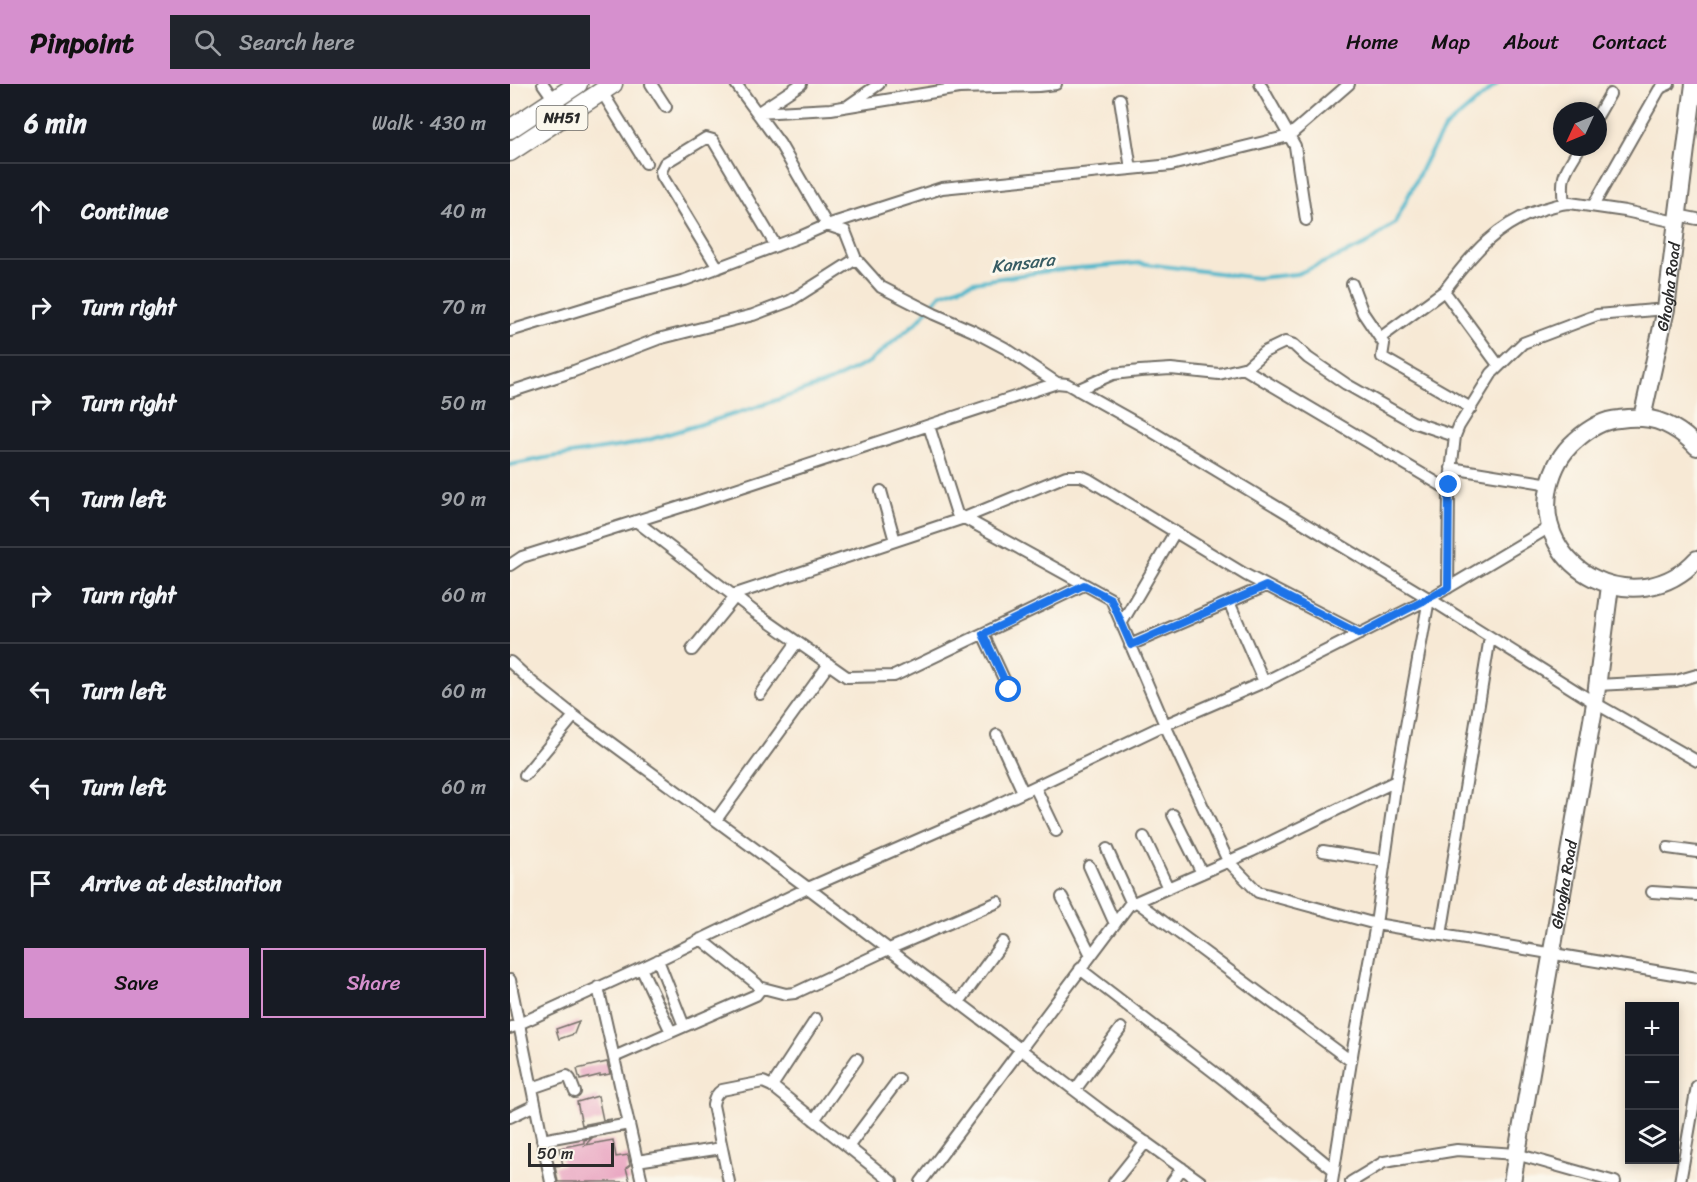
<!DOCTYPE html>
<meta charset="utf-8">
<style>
:root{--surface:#171b24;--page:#20242c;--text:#f1f3f6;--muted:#9ea1a6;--line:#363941;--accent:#d690ce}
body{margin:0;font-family:Sriracha,sans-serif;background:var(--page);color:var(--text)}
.controls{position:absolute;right:18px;bottom:18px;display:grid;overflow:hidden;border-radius:0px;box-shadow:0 3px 9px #0003}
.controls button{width:54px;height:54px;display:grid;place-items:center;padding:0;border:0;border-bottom:2px solid var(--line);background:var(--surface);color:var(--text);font:30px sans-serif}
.compass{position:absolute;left:1043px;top:18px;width:54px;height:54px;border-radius:50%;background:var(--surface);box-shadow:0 3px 9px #0003;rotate:226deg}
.scale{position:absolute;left:18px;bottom:15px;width:86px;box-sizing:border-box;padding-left:6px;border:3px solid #2b2b2b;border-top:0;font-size:16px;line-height:21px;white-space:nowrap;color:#2b2b2b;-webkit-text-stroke:4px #fbf7ec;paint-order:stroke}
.stop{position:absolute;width:18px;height:18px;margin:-14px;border:4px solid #1a73e8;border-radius:50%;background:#fff}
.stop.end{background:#1a73e8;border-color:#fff;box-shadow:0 2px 6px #0008}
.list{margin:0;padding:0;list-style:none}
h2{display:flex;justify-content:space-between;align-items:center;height:78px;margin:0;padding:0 24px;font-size:26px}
h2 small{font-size:20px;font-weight:400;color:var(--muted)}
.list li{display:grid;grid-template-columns:39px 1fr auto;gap:18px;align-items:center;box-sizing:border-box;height:96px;padding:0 24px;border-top:2px solid var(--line)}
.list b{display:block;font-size:22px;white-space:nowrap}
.list em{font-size:20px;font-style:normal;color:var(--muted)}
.actions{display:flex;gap:12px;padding:18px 24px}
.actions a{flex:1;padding:14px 0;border:2px solid var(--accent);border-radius:0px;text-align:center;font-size:21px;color:var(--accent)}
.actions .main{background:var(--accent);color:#111}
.icon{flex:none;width:33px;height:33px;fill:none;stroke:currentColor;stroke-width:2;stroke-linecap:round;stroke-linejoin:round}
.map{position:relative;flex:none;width:1187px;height:1098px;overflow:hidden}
header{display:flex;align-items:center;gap:36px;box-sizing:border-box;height:84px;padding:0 30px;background:var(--accent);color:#111}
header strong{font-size:28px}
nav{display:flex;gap:33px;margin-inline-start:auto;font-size:21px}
.search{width:420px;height:54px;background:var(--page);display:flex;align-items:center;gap:15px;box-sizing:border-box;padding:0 21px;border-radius:0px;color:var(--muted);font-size:22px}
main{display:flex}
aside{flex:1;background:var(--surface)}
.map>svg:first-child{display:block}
</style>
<header>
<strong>Pinpoint</strong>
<div class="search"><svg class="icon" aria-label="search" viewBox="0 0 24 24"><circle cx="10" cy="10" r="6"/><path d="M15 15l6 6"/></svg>Search here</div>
<nav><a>Home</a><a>Map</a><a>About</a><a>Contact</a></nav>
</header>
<main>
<aside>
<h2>6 min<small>Walk · 430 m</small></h2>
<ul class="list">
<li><svg class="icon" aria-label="ahead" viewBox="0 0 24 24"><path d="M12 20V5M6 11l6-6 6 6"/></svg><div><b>Continue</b></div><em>40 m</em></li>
<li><svg class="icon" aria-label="right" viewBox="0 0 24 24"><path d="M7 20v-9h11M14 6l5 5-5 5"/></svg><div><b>Turn right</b></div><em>70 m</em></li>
<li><svg class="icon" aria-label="right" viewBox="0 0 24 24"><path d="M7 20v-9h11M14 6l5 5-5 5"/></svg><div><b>Turn right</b></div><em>50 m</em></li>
<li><svg class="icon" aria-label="left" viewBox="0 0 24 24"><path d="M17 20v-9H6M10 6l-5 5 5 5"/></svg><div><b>Turn left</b></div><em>90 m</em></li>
<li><svg class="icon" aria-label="right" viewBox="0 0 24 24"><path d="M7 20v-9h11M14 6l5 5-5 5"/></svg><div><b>Turn right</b></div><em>60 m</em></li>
<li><svg class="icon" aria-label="left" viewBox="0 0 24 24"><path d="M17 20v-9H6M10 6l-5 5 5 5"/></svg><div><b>Turn left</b></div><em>60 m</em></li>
<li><svg class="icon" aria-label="left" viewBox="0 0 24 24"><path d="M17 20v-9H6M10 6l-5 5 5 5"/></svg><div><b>Turn left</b></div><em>60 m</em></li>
<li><svg class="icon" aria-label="arrive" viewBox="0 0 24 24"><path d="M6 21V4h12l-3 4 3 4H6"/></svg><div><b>Arrive at destination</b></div></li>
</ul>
<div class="actions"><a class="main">Save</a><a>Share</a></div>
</aside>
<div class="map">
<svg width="1187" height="1098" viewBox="0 0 1187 1098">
<rect width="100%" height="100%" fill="#fbf7ec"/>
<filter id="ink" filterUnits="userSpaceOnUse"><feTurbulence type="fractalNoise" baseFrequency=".0167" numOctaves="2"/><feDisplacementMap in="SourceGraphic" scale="12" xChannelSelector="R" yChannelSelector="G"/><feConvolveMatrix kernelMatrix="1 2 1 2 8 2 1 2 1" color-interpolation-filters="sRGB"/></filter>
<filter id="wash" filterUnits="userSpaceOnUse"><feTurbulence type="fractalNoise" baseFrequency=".008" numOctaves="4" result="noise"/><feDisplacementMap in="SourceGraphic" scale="24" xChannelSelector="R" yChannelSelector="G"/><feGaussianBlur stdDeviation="1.35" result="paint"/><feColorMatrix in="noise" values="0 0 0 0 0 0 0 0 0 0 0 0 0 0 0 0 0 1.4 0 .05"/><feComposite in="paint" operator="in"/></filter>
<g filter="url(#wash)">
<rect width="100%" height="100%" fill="#f7e9d5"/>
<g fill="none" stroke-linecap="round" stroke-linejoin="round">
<path stroke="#4cb6ca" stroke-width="4" d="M0,381L35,374L125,360L241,325L321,297L359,278L408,237L431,210L464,198L545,186L629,179L747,194L787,190L855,161L885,139L917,74L935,44L987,0"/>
</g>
<g id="blocks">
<path fill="#e8a1bf" d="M69,937L64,950L49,955L46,945Z
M97,978L100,990L90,992V991L70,996L67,985Z
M88,1012L93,1036L102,1035L72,1041L67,1018Z
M82,1054L75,1061L103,1056L106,1073L118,1071L120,1081L116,1084L120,1098H48L45,1082L53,1081L49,1064L74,1059V1056Z"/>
</g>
</g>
<g filter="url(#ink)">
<use href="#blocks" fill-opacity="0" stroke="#726e66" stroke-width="1.5"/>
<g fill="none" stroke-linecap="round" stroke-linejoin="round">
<defs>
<path id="minor" d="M33,0L47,20
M141,0L156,23
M291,0L247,29L321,25L449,4L455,0
M750,0L785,62L796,136
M449,4L529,2L546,0
M92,8L136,79
M610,15L621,85
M339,21L369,0
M1088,31L1100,10
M1054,119C1050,90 1056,87 1070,63
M1083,122L1149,6L1152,3L1159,0
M1167,131L1187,135
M317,141L432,104L661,81L779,52L839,0
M317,141L335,147L346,175L371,203L424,230L463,247L495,264L547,299
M208,184L152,92L151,87L155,79L196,54L203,56L266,162
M842,200L853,229L874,260L872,273L961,324
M0,247L118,211L175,196L292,152L317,141L270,60L226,0
M870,254L934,207
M989,282L934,207C962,170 987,139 1033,125C1042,123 1051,119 1060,119L1115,127L1166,138
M733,284L939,406
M567,306L603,290L630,287L661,285L709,290L737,283L754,268L775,258L784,261L798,274L836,300L903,338L945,352L949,342L982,289L1013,259L1087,231L1156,225
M0,308L64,287L148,255L243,231L280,217L346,175
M419,342L447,430L601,515L655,641L718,777L748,808L866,840L843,965L822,1098
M941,384L1040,400
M371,407L385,457
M126,437L246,529L337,593L384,592L574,501
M0,481L12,473L180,420L547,299L557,300L641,347L923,517L1085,619L1187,677
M938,504L939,406L945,352
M223,511L454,434L556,392H571L578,395L736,491L850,550
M719,518L754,598
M611,540L665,448
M473,550L499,606
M620,561L756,502
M182,566L225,513
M0,578L23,599L63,631L298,804L592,1027L691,1098
M1087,601L1166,597L1187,591
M250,610L287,558
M487,651L513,708
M15,691L64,632
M886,697L866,840L1187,894
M525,703L546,747
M663,731L692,789
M206,736L319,580
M634,753L658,804
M1158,764L1187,768
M597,765L622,820
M813,767L875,777
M579,782L605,840
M1142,808L1187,811
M552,813L581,871
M627,818L841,977
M931,851L980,553
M148,876L174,942
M131,884L161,948
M570,885L718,999L824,1086
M0,896L41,1098
M88,903L132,1098
M249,903L276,910L285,909L379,865L488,818
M449,918L493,858
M0,944L138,881L298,804L476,726L652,642L754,598L919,515L1040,443
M104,973L246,911L249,907V903L247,900L191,855
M262,1002L306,935
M22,1004L57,992L60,995L65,1008
M565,1006L611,944
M0,1033L25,1021
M304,1036L347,975
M32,1056L119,1040
M338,1063L389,995
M127,1077L212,1064
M219,1098L203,1021C204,1014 206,1010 212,1006L253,998L262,1002L382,1098
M411,1098L619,821L742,767L886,697L919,515
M604,1098L636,1058
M662,1098L672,1084
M841,1098L874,1078L947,1066L1006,1070L1105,1098
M1170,1098L1187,1002"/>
<g id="primary">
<path id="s1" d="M1132,334L1156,225L1184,0"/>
<path d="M1187,363C1173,348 1153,335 1132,334C1124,333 1116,334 1109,335C1093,336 1077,346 1065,357C1051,369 1043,385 1039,403C1022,487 1128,539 1187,475"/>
<path id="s2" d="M1002,1098L1085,619L1100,502"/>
</g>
<path id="trunk" d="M0,45L68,0
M0,68L103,0"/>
</defs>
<use href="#minor" stroke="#726e66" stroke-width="14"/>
<use href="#primary" stroke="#726e66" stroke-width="20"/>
<use href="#trunk" stroke="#726e66" stroke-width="21"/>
<use href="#minor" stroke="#fff" stroke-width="10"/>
<use href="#primary" stroke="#fff" stroke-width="16"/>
<use href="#trunk" stroke="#fff" stroke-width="18"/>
</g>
</g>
<g fill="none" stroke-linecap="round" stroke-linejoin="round" filter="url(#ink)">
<path stroke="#1a73e8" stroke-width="8" d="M499,606L473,550L574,501L601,515L621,561L756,502L850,550L938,504L939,401"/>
</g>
<g text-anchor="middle" stroke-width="6" stroke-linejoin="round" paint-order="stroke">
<rect fill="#fbf7ec" stroke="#696865" stroke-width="1.5" x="26.5" y="22" width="51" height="24" rx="4.5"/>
<g font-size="15" font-weight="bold" fill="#2b2b2b">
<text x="52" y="39">NH51</text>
</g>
<g font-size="16" fill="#2b2b2b" stroke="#fbf7ec">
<text dy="6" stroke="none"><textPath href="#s1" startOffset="134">Ghogha Road</textPath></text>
<text dy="6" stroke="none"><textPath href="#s2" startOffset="302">Ghogha Road</textPath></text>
</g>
<g font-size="18" font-style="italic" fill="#375c63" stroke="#fbf7ec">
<text transform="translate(513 179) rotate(-7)" y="6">Kansara</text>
</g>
</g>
</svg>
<div class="controls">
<button>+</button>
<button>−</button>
<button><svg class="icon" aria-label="layers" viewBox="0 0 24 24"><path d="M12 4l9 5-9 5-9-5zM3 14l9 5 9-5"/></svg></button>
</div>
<svg class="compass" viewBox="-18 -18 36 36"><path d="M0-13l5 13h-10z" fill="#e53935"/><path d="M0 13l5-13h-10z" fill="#9ea1a6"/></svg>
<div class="scale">50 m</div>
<div class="stop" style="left:499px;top:606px"></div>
<div class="stop end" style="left:939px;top:401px"></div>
</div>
</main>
